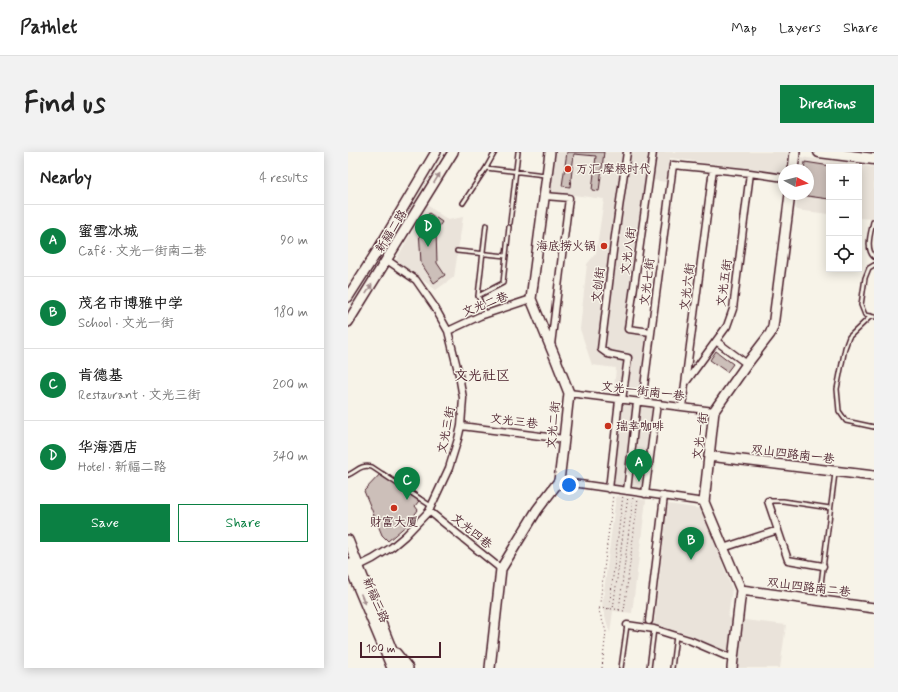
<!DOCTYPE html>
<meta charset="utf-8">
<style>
:root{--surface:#fff;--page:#f2f2f2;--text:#222;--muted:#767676;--line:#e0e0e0;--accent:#0b8043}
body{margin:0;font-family:Mynerve,"LXGW WenKai TC",sans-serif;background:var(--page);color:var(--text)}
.controls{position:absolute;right:12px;top:12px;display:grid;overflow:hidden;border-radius:0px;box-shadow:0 2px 10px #0003}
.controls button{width:36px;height:36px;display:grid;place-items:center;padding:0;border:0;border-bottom:1px solid var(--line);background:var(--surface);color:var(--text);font:20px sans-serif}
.compass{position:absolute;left:430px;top:12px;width:36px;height:36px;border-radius:50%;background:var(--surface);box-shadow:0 2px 10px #0003;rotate:97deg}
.scale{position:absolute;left:12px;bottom:10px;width:81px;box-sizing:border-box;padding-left:4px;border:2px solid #4a1f2b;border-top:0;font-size:11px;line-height:14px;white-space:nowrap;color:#4a1f2b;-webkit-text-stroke:3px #f7f3e8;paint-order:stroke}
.you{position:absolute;left:221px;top:333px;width:14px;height:14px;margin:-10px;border:3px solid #fff;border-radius:50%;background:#1a73e8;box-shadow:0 0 0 6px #1a73e833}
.badge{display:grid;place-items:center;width:26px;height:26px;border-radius:50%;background:var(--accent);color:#fff;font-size:13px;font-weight:700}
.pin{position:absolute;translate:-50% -33px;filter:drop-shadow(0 1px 2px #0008)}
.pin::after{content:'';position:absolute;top:21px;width:14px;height:12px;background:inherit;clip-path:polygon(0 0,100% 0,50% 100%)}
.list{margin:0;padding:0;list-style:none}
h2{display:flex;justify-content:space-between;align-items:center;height:52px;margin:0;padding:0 16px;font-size:17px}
h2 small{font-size:13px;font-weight:400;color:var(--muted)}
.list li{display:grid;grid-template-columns:26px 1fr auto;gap:12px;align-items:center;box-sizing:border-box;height:72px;padding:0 16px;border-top:1px solid var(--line)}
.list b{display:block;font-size:15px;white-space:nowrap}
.list p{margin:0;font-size:13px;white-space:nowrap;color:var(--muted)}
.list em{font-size:13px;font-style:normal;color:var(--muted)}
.actions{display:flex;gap:8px;padding:12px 16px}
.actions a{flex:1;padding:9px 0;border:1px solid var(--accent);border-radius:0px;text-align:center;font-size:14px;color:var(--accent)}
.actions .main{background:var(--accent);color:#fff}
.icon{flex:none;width:22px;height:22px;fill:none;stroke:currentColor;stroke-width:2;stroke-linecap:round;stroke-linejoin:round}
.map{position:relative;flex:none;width:526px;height:516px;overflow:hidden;border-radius:0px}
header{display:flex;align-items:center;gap:24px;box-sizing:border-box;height:56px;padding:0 20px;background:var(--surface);border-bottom:1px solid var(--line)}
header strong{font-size:19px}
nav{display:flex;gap:22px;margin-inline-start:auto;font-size:14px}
.intro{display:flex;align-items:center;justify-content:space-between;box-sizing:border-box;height:96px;padding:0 24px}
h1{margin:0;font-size:28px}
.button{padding:10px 18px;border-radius:0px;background:var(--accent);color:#fff;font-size:14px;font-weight:700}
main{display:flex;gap:24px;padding:0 24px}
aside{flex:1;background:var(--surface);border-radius:0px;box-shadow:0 2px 10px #0003}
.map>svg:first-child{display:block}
</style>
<header>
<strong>Pathlet</strong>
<nav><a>Map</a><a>Layers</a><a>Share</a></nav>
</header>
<div class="intro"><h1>Find us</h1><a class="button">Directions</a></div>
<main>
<aside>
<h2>Nearby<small>4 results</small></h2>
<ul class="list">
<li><span class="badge">A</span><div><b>蜜雪冰城</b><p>Café · 文光一街南二巷</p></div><em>90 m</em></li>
<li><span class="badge">B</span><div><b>茂名市博雅中学</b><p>School · 文光一街</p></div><em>180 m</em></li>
<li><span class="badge">C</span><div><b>肯德基</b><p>Restaurant · 文光三街</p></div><em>200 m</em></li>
<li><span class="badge">D</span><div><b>华海酒店</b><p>Hotel · 新福二路</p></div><em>340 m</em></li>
</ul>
<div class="actions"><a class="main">Save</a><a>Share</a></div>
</aside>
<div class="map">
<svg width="526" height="516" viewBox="0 0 526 516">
<rect width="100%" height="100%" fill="#f7f3e8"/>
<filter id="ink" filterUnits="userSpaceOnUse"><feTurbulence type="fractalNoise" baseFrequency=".025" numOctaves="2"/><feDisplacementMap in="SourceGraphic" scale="8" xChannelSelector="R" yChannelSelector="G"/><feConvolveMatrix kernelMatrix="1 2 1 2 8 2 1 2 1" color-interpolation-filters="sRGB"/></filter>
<g filter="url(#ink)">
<path fill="#eae3da" d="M207,0H305L280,176L303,180L296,241L266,237L268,216L244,213L232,177L239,112L248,101L256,47L202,40Z
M309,0H436L443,1L441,18H436V21L322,6L318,30L305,28Z
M453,5L526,15V67L511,66V15H481V62L448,58L449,42H460V18H452Z
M79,53L100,68L115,65L106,125L88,138L48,108Z
M271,248L309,252L297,342L261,337Z
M268,344L298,348L284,461L265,459L262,481L254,455Z
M320,352L354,357L384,437L380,466L438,473L432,516H390V506L337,481L306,473Z"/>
<path fill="#ccbfb9" stroke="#4a1f2b" d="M219,0H256L251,39L244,38L248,4L226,2L222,35L214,34Z
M457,10L489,15H481V47L452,43L460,42V18H456Z
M81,61L94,70L88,79L89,111L97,123L86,131L73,111L71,77Z
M368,199L385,212L379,220L362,208Z
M35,319L74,345L67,354L70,358L60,372L40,389L34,383L16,339Z"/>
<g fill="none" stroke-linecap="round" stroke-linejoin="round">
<defs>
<path id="lane" d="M147,0L138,16L197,23
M115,51L138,16
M525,70C523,80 517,97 526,105
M162,71L170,0
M109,99L158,104
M526,113L521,116L517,126L513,153L517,163L526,165
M130,144L138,73
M138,163L130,144L155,131L161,75
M523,164L501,185L497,196L489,237L491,259L498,269L526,275
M0,323C9,319 13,312 24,315L83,354
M421,349H435L482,356
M471,448L487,321
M273,516L279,473
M301,516L306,477
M324,516L328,484"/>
<path id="street" d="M197,44L221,46L203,193
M100,179L132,164L183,147
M303,180L280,177L305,0
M368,189L399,212
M338,230L379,174L385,157L402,21
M221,241L366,259
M274,248L280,206L260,202L253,197L266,91L279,0
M294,250L325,13L365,17L402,21L436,26
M334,255L365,17
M113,274L216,287
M211,329L356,350
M261,337L271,248
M279,339L289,250
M297,342L309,252
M420,349L440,408L475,414
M81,359L153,417
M375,396L430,378
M11,414L25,407L44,395L57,384L81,359L101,316L110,287L113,274L115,246L111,223L100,179L86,154L68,128L39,108
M301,469L316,344
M279,473L306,477L341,488L385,507"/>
<path id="secondary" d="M445,18L447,0
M0,145L30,98L88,0
M0,170L105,0
M361,304L526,324
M0,388L51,516
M0,411L44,516
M393,438L526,456
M48,501L60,516
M142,516L153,417L189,358L211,329L216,287L221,241L208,208L183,147L202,0
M384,516L393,438L356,350L366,259L399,212L422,182L425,175L442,42"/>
<path id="primary" d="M471,0L526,7"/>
</defs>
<use href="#lane" stroke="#4a1f2b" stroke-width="6"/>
<use href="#street" stroke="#4a1f2b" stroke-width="9"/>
<use href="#secondary" stroke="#4a1f2b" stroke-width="12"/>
<use href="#primary" stroke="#4a1f2b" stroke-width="13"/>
<path stroke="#4a1f2b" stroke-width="1" stroke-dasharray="1 3" stroke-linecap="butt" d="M251,456L265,457L280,344
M261,457L275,343
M267,457L271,458L285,345
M271,458L276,459L290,346
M254,516L258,479L251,459L265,343"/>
<use href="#lane" stroke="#f7f3e8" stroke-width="3"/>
<use href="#street" stroke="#f7f3e8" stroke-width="6"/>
<use href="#secondary" stroke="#f7f3e8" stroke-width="9"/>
<use href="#primary" stroke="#f7f3e8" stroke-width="10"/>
</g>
<defs><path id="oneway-solid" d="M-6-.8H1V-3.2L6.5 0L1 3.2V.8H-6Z"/></defs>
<g fill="#a0898a">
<use href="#oneway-solid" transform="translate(89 26) rotate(-58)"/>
<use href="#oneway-solid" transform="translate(21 137) rotate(-58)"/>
<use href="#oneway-solid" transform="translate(15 447) rotate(67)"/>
</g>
</g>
<g fill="#c8321e" stroke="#f7f3e8" stroke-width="1.5">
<circle cx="220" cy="17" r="4"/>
<circle cx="256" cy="94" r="4"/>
<circle cx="260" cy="274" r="4"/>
<circle cx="46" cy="356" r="4"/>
</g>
<g text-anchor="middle" stroke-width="3" stroke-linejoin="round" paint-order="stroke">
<g font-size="12" fill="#4a1f2b" stroke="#f7f3e8" text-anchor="start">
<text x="228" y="21">万汇·摩根时代</text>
<text x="248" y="98" text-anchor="end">海底捞火锅</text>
<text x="268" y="278">瑞幸咖啡</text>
<text x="46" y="374" text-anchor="middle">财富大厦</text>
</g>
<g font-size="12" fill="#4a1f2b" stroke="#f7f3e8">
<text transform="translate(43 79) rotate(-58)" y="4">新福二路</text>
<text transform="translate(280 99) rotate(-82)" y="4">文光八街</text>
<text transform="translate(299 130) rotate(-83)" y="4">文光七街</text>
<text transform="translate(376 131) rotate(-82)" y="4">文光五街</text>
<text transform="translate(250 133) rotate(-83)" y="4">文创街</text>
<text transform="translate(339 135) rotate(-83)" y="4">文光六街</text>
<text transform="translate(137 152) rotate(-21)" y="4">文光二巷</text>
<text transform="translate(295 239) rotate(7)" y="4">文光一街南一巷</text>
<text transform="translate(166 269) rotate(7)" y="4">文光三巷</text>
<text transform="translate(205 273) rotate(-84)" y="4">文光二街</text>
<text transform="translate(98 278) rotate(-79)" y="4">文光三街</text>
<text transform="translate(352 284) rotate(-82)" y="4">文光一街</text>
<text transform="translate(445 302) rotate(7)" y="4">双山四路南一巷</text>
<text transform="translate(124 379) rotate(39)" y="4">文光四巷</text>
<text transform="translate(461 435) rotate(7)" y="4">双山四路南二巷</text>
<text transform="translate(28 448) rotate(67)" y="4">新福三路</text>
</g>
<g font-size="14" fill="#4a1f2b" stroke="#f7f3e8">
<text x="134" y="228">文光社区</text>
</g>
</g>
</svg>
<div class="controls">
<button>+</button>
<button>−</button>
<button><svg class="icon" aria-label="locate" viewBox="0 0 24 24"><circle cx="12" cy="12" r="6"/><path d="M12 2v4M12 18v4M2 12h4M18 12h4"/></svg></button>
</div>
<svg class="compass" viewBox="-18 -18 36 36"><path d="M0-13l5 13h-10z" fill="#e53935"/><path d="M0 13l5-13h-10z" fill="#767676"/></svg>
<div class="scale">100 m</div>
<div class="you"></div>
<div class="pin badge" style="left:291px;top:330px">A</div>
<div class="pin badge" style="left:343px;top:408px">B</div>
<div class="pin badge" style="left:59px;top:348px">C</div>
<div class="pin badge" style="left:80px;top:95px">D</div>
</div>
</main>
